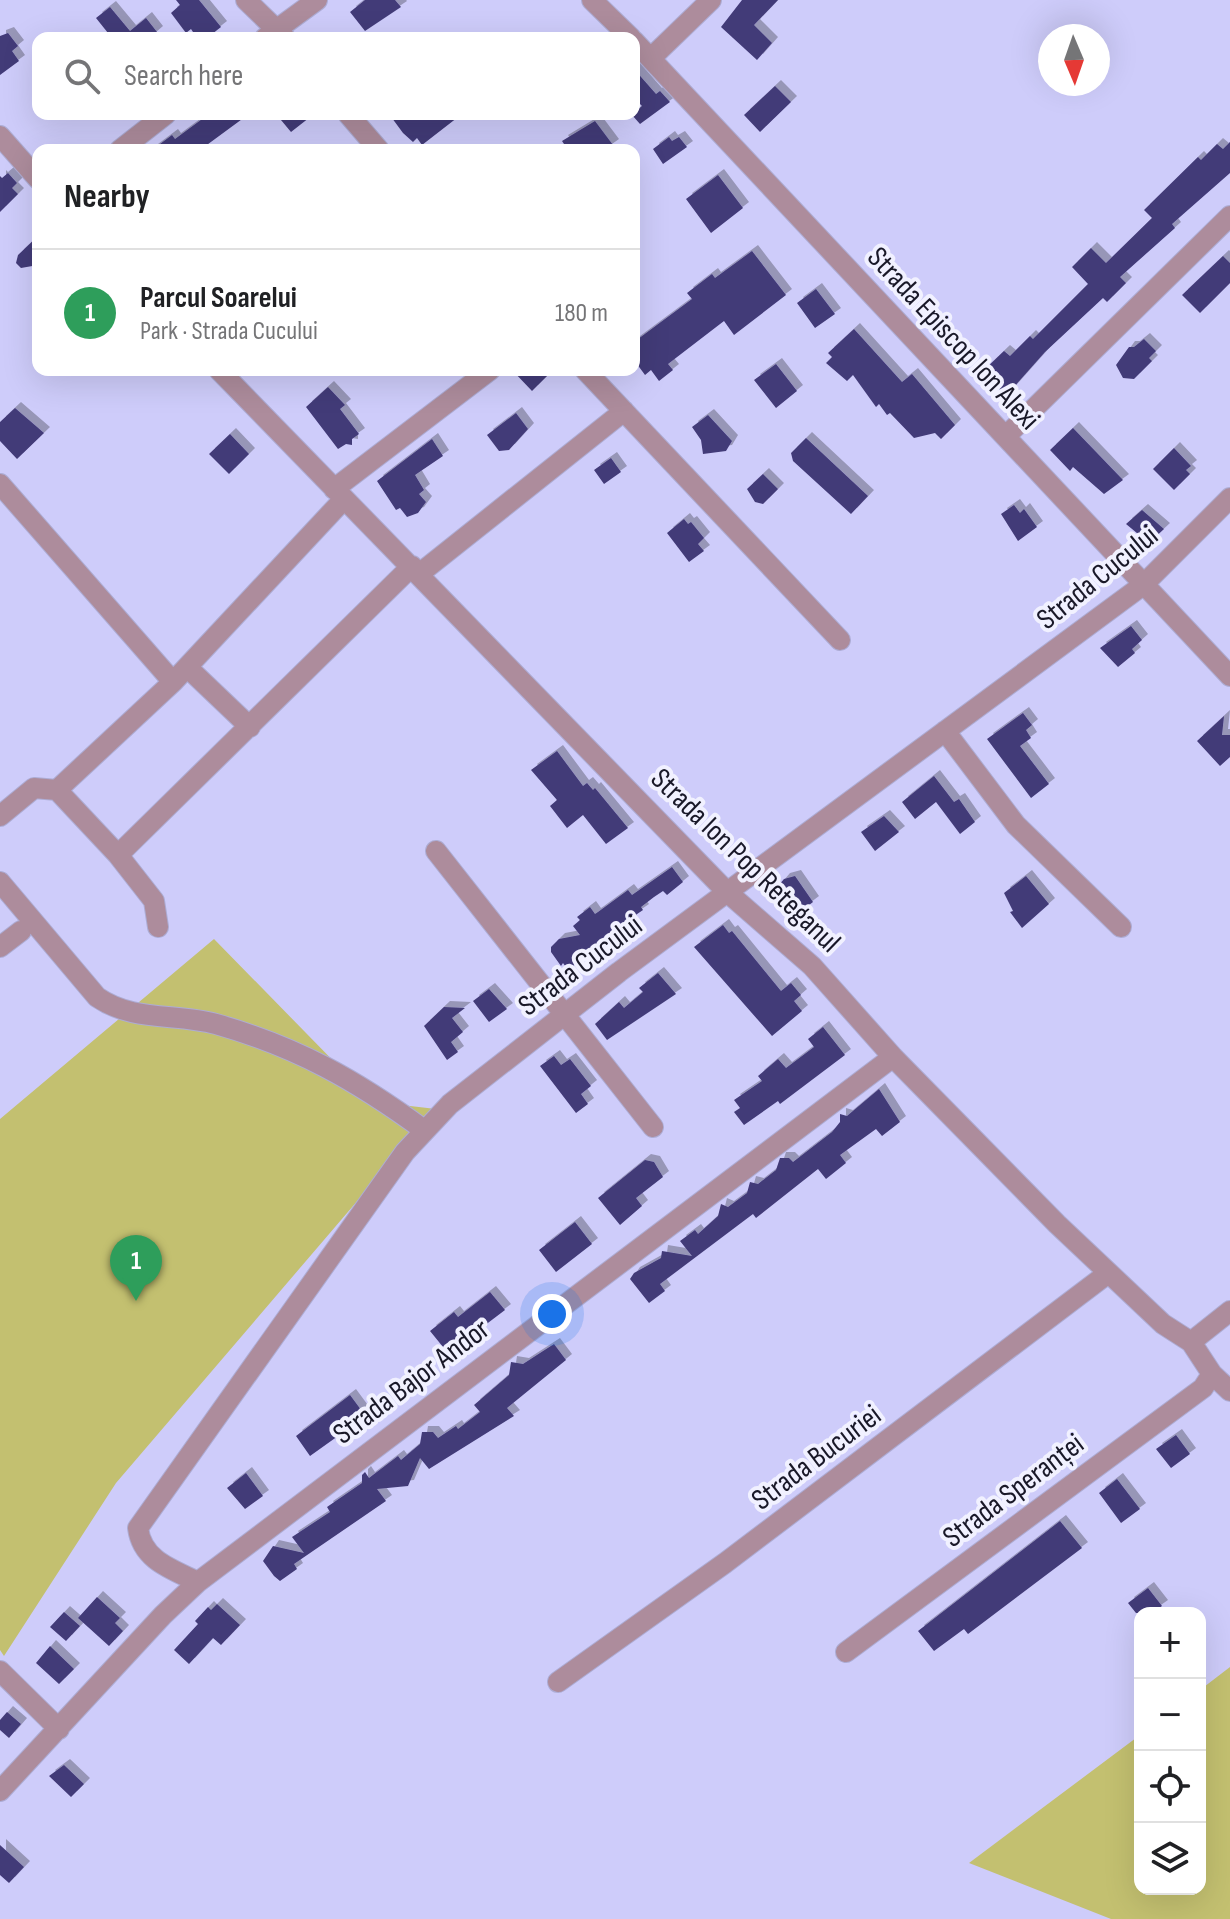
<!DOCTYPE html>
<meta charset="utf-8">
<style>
:root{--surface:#fff;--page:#f6f6f6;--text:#202124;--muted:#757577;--line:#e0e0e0;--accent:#0f766e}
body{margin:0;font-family:"Sofia Sans Condensed",sans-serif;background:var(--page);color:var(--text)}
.controls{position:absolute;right:24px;bottom:24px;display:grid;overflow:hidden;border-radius:16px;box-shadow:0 8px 32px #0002}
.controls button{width:72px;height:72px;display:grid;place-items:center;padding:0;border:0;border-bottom:2px solid var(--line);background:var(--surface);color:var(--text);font:40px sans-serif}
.compass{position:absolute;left:1038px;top:24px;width:72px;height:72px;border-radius:50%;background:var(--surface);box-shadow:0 8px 32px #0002;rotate:178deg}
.you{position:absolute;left:552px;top:1314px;width:28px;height:28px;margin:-20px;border:6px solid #fff;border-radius:50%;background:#1a73e8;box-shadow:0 0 0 12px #1a73e833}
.badge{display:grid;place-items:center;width:52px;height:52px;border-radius:50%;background:var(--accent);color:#fff;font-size:26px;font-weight:700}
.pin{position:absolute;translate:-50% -66px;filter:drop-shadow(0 2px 4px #0008)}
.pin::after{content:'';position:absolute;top:42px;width:28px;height:24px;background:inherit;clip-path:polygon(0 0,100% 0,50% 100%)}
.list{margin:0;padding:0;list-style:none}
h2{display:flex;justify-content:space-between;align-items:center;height:104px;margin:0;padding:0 32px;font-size:34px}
h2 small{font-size:26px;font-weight:400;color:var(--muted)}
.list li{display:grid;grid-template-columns:52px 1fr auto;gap:24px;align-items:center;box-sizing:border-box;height:128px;padding:0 32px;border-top:2px solid var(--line)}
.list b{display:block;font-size:30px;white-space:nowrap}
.list p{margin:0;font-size:26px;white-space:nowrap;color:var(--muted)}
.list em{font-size:26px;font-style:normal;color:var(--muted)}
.icon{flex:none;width:44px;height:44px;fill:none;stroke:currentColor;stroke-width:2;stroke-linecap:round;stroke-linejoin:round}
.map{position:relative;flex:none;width:1230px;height:1919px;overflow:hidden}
.search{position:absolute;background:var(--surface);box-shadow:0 8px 32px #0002;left:32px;top:32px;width:608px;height:88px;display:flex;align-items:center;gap:20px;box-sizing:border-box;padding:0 28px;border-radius:16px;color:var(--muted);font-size:30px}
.panel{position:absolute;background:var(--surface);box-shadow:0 8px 32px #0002;left:32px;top:144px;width:608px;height:232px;border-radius:16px}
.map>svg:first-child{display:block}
</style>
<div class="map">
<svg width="1230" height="1919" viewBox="0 0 1230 1919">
<defs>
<filter id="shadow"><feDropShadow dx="6" dy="-6" stdDeviation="0" flood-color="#0004"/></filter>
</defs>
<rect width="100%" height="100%" fill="#ceccfa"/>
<path fill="#c3c070" d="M214,939L352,1080L393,1104L436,1109L116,1483L4,1656L0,1650V1119Z
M1230,1667V1919H1111L969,1863L1140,1735V1889H1200V1690Z"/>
<path fill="#423a78" filter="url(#shadow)" d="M176,0H199L221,27L207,38H197L191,29L186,33L171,13L180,5Z
M365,0H395L401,7L365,31L350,12Z
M742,0H778L754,25L772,43L757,60L721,27Z
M110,7L130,31L146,18L157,32L150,38H112L96,18Z
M8,33L18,46L12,51L19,61L0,75V36Z
M634,69L656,94L660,91L670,102L640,124L632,115L642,106L634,98Z
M775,86L791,102L760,132L744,115Z
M209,114H249L200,150H152L172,135L175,139Z
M276,114H314L291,132Z
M389,114H462L422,145L417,138L413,142L403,133Z
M595,121L613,145L606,150H568L562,141Z
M669,137L672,141L679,137L687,147L663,164L653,149Z
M1230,142V173L1172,224L1175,228L1120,277L1126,283L1107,302L1103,298L1045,352L1006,396L982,372L1004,351L1010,356L1030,336L1033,339L1088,284L1072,267L1091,248L1106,263L1152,218L1144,210L1198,157L1201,160L1217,144L1223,149Z
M8,173L17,183L12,188L18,194L0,212V176L2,178Z
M718,175L743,208L711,233L686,199Z
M38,236V265L21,268L16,263L18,255Z
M752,251L786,295L734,335L724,321L668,364L673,370L659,381L651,370L645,375L634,360V342L692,299L687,293L712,274L715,278Z
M1223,256L1230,263V283L1200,313L1182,295Z
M816,289L835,314L815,328L797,303Z
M854,329L902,382L912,374L955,425L941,439L935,433L914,438L890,413L887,415L879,404L876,407L853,375L847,381L826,363L832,357L828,353Z
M1144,339L1156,351L1149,358L1152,361L1134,379L1123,378L1116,365L1129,347H1134Z
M776,364L797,391L776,408L754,380Z
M512,370H553L532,391Z
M328,387L345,405L340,409L359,434L352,439V445L346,444L338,449L306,407Z
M15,408L44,433L17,459L0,441V422Z
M516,413L528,429L509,450L499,451L487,435Z
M708,415L732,441L726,451L703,454L701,440L692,427Z
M1073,428L1123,480L1104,494L1073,467L1070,471L1050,450Z
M230,434L249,454L229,474L209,454Z
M806,438L868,496L851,514L793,461L791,453Z
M432,439L443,456L415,475L424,490L419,494L426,502L418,513L407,517L400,508L396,510L377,481Z
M1174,448L1191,466L1186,470L1190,474L1174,490L1153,469Z
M611,458L621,472L604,484L594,470Z
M763,474L778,489L763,504L755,502L747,489Z
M1014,505L1020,513L1024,509L1037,527L1018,541L1001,514Z
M1142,510L1164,529L1149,543L1126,524Z
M684,519L688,524L691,522L704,538L698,544L704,551L689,562L667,533Z
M1131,626L1142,640L1132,649L1135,653L1118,667L1100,648Z
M1023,713L1032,725L1026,730L1031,738L1020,746L1049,784L1031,798L987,739Z
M1224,716L1222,735H1230V757L1220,766L1197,741Z
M557,751L583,786L587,783L593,790L595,788L628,828L606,844L583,815L567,828L550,806L557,800L531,770Z
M934,776L954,802L959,799L975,822L960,834L936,802L915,819L902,802Z
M884,816L899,832L875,851L861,832Z
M672,867L683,882L667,895L663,891L654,897L641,907L643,910L612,931V937L568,970L563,963L561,966L551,952V947L559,939L580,935L573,926L580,920L577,917L590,907L595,914L598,912L628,890L632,895Z
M795,876L813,902L792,918L772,893L784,879Z
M1026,876L1049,904L1022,928L1010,912L1013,911L1004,893Z
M723,925L729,933L732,931L781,991L791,983L801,995L794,1001L802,1011L772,1036L694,947Z
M658,973L676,994L607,1040L595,1024L619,1002L624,1008L643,992L639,988Z
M489,989L507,1009L489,1022L473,1001Z
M444,1007L465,1008L452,1018L463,1032L451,1042L458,1052L447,1060L424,1026Z
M823,1027L845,1055L780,1104L778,1101L744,1125L734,1112L740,1108L734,1100L762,1081L758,1076L778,1059L786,1068L814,1047L808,1039Z
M554,1056L561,1065L570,1059L591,1086L581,1094L588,1104L576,1113L540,1066Z
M879,1089L900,1122L882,1136L876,1129L840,1155L846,1163L826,1179L818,1169L756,1218L753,1214L660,1284L665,1291L649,1303L630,1279L634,1273L661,1258L662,1251L692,1256L680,1241L695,1230L698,1234L718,1216L721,1204L728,1207L747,1193L750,1182L758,1184L776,1170L780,1158H789L793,1162L832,1132L840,1122V1114L847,1116Z
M645,1160L654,1162L663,1177L636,1198L642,1206L620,1225L598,1198Z
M575,1222L592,1244L556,1272L539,1250Z
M490,1292L505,1310L472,1335L469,1339L476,1346L452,1358L430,1331L454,1312L458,1317Z
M554,1344L566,1360L507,1408L514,1416L429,1469L420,1458L408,1486L377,1489L386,1501L294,1564L297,1569L280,1581L274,1576L263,1561L273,1546L304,1553L292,1537L330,1512L327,1507L362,1483V1475L365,1472L369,1478L398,1456L401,1460L420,1444L422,1432H433L438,1438L456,1426L458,1429L480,1412L474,1405L509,1375L511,1362L523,1364Z
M350,1395L370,1422L349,1437L345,1431L310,1456L296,1436Z
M1176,1435L1190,1454L1171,1468L1156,1449Z
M246,1473L263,1496L245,1509L227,1488Z
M1117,1479L1140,1509L1121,1523L1099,1493Z
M1060,1521L1082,1548L968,1634L964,1629L934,1651L918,1631Z
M1148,1588L1162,1606L1152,1613H1136L1128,1603Z
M97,1597L120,1618L115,1623L123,1631L109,1646L78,1618Z
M217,1604L240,1625L221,1645L213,1638L189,1664L174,1650L198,1624L195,1621L208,1607L211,1610Z
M64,1612L80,1626L66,1641L50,1627Z
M50,1646L74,1669L59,1684L36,1663Z
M7,1712L21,1724L9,1738L0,1730V1720Z
M64,1765L84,1784L71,1797L49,1776Z
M0,1845L24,1867L9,1883L0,1875Z"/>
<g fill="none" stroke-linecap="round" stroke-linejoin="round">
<defs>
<path id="minor" d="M246,0L285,38
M592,0L631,38
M265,38L317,0
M634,41L1230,676
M651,58L711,0
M348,114L379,150
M0,136L38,179
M120,150L166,114
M219,370L727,892L812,966L893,1057L1057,1224L1163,1324L1191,1342L1212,1374L1230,1391
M585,370L840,640
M1006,436L1230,216
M0,484L173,682
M334,489L490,370
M419,574L624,411
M187,667L250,727
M945,731L1016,825L1121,927
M57,790L173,682L344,499
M0,816L34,788L57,790L118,855L154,901L158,927
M436,851L653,1127
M118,855L412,566
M0,882L97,997C133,1022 175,1013 216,1024C297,1047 356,1080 424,1130
M0,947L21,931
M1191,1342L1230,1311
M198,1582C171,1569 142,1560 138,1528L405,1152L450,1104L619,972L1143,585L1230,498
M846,1652L1203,1388L1212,1374
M0,1671L59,1729
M558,1682L725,1563L1107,1274
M0,1791L163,1615L198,1582L893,1057"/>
</defs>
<use href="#minor" stroke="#adacd4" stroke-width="22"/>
<use href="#minor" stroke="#ad8c9c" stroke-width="20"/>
</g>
<g text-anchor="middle" stroke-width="8" stroke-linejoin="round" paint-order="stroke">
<g font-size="30" fill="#191828" stroke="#f1f1ff">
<text transform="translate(954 338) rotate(47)" y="10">Strada Episcop Ion Alexi</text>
<text transform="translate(1097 577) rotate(-39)" y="10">Strada Cucului</text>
<text transform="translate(746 860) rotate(44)" y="10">Strada Ion Pop Reteganul</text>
<text transform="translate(580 965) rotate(-37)" y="10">Strada Cucului</text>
<text transform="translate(411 1381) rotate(-37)" y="10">Strada Bajor Andor</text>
<text transform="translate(816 1457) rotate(-37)" y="10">Strada Bucuriei</text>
<text transform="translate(1013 1490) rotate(-37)" y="10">Strada Speranței</text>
</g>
</g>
</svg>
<div class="controls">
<button>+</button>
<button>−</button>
<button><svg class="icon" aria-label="locate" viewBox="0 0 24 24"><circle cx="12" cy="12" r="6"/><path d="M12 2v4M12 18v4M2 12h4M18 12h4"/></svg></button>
<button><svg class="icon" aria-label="layers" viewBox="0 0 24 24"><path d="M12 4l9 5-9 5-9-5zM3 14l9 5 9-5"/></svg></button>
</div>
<svg class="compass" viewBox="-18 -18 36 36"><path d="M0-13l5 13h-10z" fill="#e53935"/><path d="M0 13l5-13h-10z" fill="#757577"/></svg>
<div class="you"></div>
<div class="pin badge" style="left:136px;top:1301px;background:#2e9e5b">1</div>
<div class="search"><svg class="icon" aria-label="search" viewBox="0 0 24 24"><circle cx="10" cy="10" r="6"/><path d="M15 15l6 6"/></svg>Search here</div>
<section class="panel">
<h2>Nearby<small></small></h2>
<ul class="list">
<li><span class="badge" style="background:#2e9e5b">1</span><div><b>Parcul Soarelui</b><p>Park · Strada Cucului</p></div><em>180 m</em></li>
</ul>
</section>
</div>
